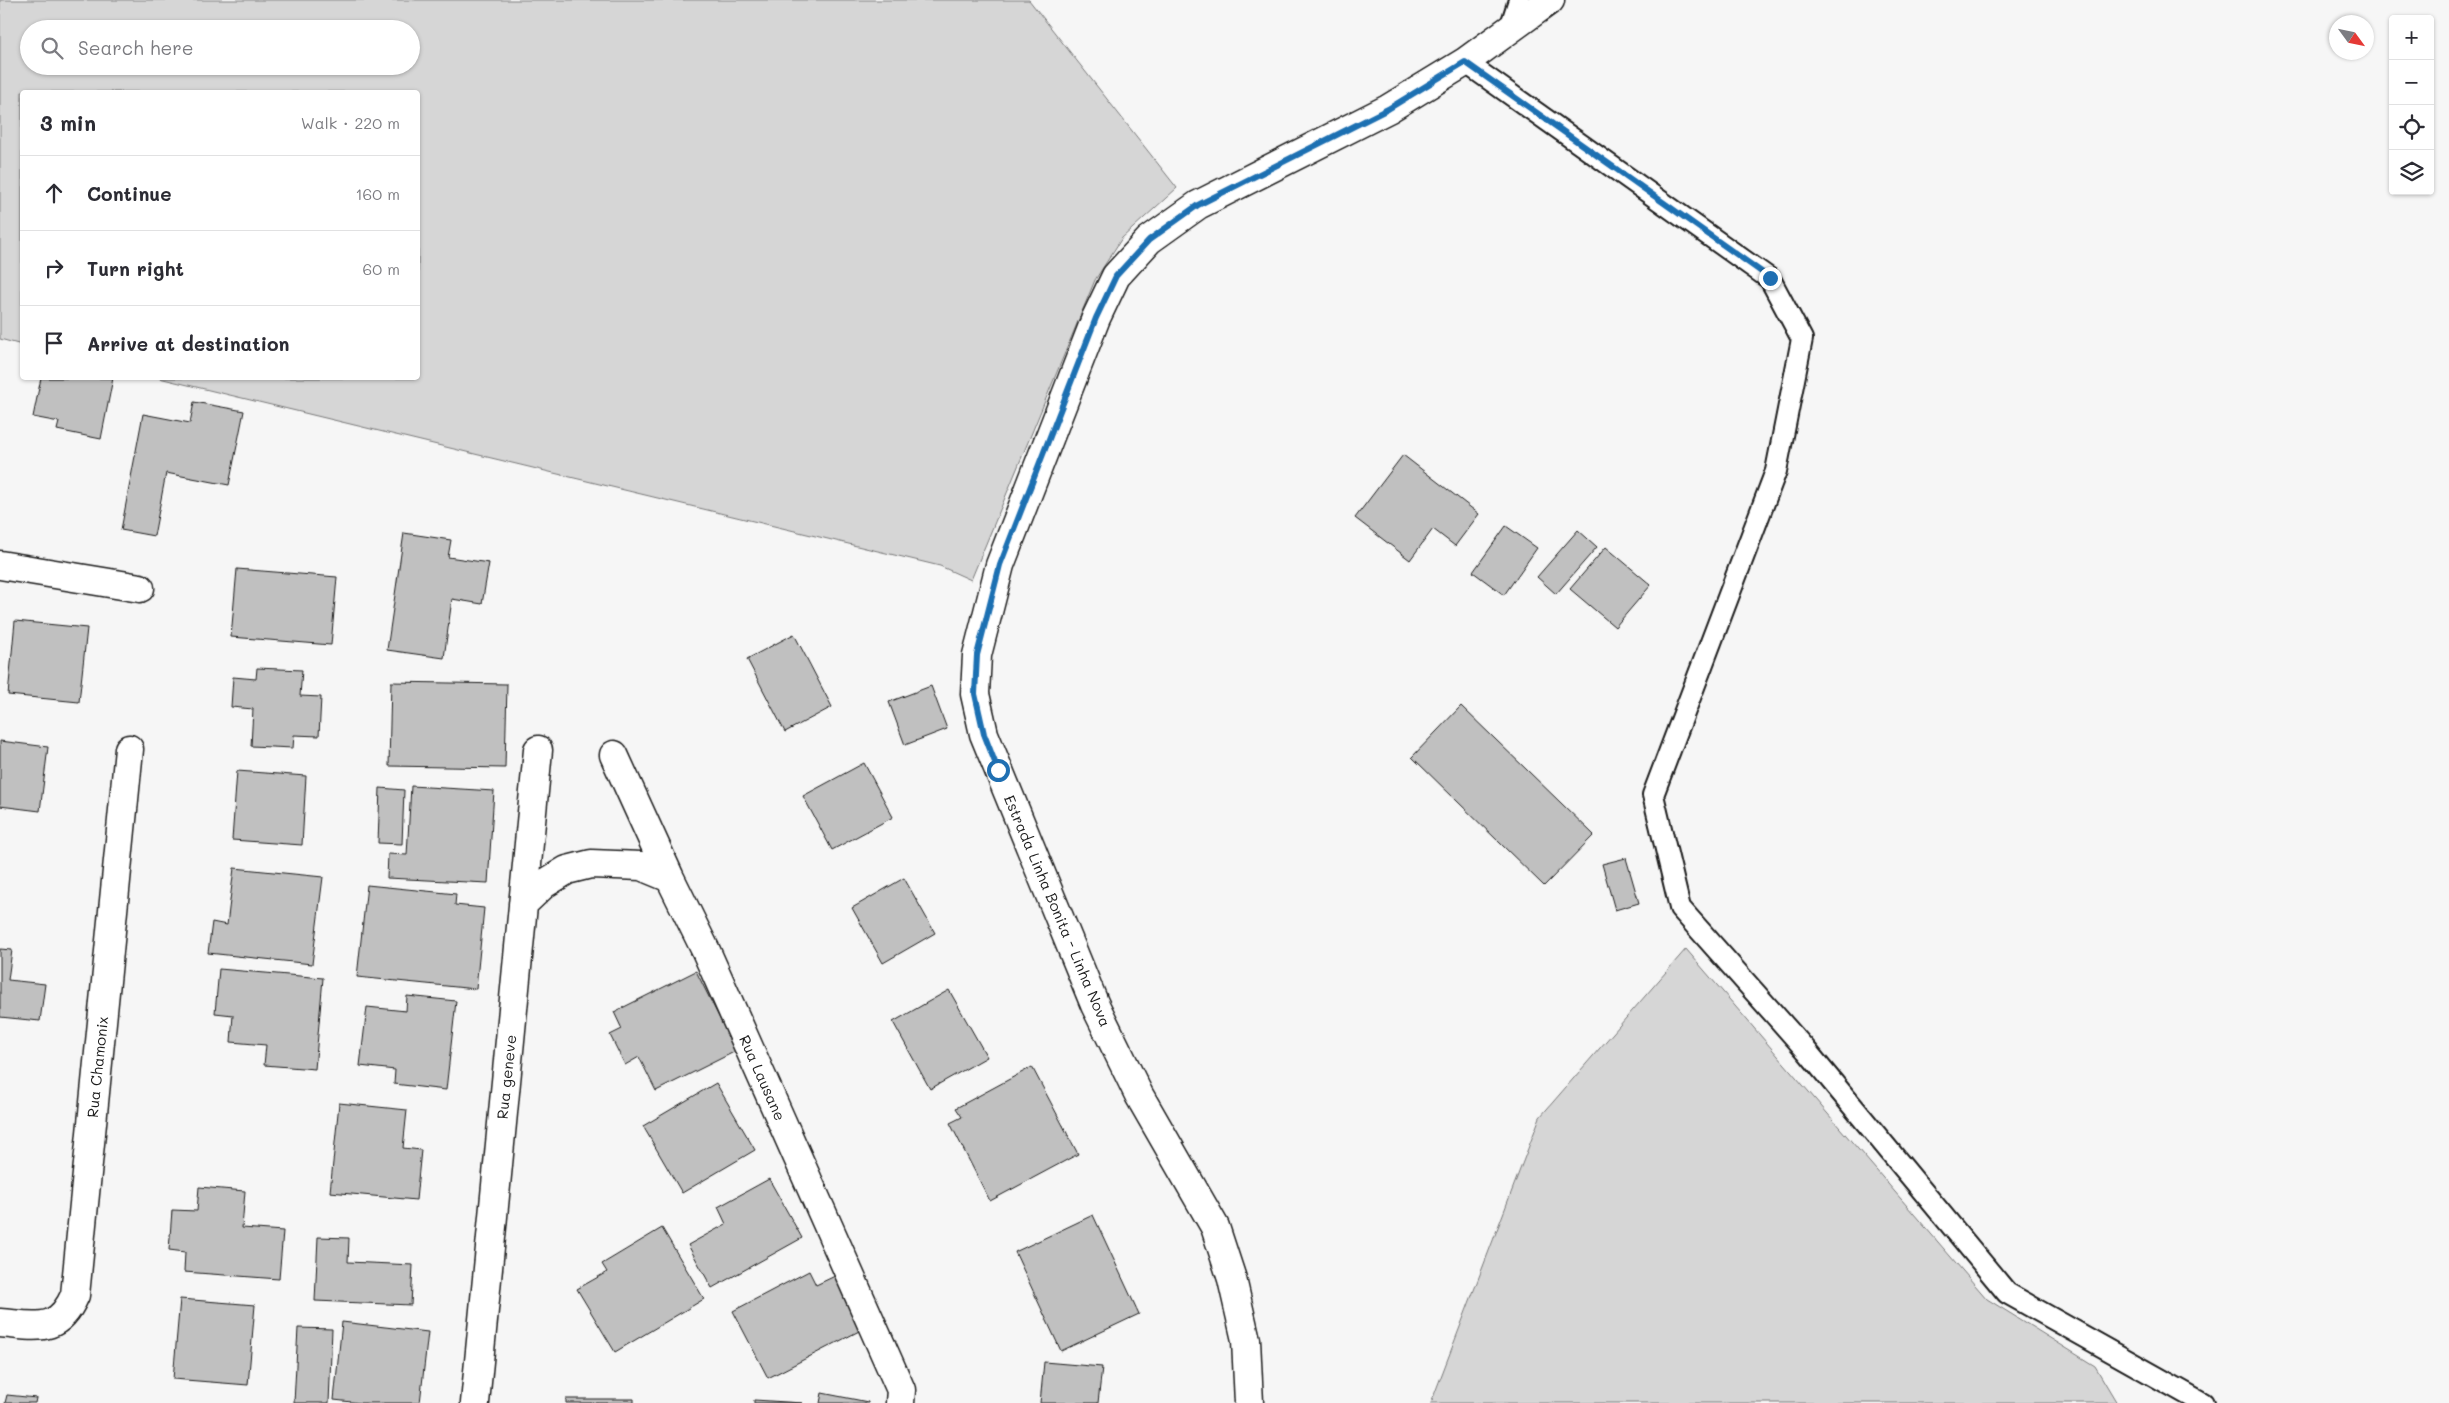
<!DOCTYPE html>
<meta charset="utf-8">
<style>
:root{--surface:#fff;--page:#f7f7f7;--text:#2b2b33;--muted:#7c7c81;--line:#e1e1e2}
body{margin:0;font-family:Mali,sans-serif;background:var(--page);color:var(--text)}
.controls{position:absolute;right:15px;top:15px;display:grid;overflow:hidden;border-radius:5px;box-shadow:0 1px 4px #0004}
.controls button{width:45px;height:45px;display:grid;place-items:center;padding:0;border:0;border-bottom:1px solid var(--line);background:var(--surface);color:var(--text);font:25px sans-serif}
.compass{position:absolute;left:2329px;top:15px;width:45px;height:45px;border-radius:50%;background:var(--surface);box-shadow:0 1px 4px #0004;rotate:123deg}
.stop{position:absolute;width:15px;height:15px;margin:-11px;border:4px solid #1f6fb2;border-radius:50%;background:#fff}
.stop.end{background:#1f6fb2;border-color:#fff;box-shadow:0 1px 5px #0008}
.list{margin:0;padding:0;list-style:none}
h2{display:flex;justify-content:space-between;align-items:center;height:65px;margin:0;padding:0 20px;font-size:21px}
h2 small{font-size:16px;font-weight:400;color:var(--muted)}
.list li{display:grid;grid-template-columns:32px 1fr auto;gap:15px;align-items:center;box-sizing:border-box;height:75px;padding:0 20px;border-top:1px solid var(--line)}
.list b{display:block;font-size:19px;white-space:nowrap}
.list em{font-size:16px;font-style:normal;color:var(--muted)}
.icon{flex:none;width:28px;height:28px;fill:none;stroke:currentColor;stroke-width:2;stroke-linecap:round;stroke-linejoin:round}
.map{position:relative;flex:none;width:2449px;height:1403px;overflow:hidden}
.search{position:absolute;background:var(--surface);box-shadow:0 1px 4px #0004;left:20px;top:20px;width:400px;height:55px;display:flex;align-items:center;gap:12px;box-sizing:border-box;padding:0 18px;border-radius:28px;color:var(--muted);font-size:19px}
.panel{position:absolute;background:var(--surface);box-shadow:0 1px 4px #0004;left:20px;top:90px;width:400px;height:290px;border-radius:5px}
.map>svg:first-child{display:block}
</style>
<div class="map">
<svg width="2449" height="1403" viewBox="0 0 2449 1403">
<rect width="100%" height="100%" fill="#f6f6f6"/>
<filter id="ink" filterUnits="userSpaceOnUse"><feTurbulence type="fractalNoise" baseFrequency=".02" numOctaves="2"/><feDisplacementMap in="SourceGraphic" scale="10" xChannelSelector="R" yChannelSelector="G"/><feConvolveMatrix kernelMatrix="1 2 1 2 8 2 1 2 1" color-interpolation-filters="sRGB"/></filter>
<g filter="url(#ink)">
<path fill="#d6d6d6" stroke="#797979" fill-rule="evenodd" d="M0,0H1029L1177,188L1122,238L1095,280L971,580L940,566L159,378H418V92H22V345L0,339ZM29,29H411V66H29Z
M1686,949L1987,1299L2095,1366L2117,1403H1431L1540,1117Z"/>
<path fill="#c0c0c0" stroke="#1c1c1c" d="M41,378H113L101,439L57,430L59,422L33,417Z
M194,402L244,411L229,485L166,473L154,536L121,530L143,414L190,423Z
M1403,455L1479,514L1455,546L1433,529L1410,560L1355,518Z
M1506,526L1537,548L1504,595L1473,572Z
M1578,530L1597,547L1556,594L1537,577Z
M404,533L451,540L448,557L489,563L482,604L452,599L444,658L387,650Z
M1606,547L1651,585L1615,627L1570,589Z
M237,569L337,577L331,645L231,637Z
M15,621L87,628L79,702L8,695Z
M794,634L832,707L785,732L747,659Z
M257,668L302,670L300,696L321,697L319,736L294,735L293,748L251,746L253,709L231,707L233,677L256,679Z
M391,682L507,684L505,768L389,766Z
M931,686L947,729L905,745L889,702Z
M1461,706L1594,835L1544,886L1412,757Z
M0,741L48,747L40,811L0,806Z
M864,763L893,817L832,850L803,796Z
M237,771L306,776L302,845L232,840Z
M411,786L494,791L488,883L387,878L388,854L407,855Z
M380,788L404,790L402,844L378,843Z
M1626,858L1639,903L1615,910L1602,864Z
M234,868L323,877L312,964L208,953L212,922L227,925Z
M904,878L935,933L883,963L852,908Z
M367,885L456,894L455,905L484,908L476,989L357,977Z
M0,949L12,950L8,980L45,984L40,1021L0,1017Z
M219,969L323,978L315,1069L264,1065L266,1045L231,1042L233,1015L215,1013Z
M696,971L736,1051L656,1091L639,1057L625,1065L610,1035L622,1029L614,1012Z
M949,990L987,1057L930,1089L893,1022Z
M407,996L456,1001L446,1090L394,1084L395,1070L360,1066L367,1007L406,1011Z
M1032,1067L1078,1154L990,1201L950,1123L962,1117L956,1108Z
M716,1083L755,1150L682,1193L643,1126Z
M339,1103L407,1110L403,1148L421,1150L416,1200L330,1192Z
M769,1179L802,1238L712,1288L688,1245L726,1224L718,1207Z
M199,1187L245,1191L242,1228L283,1231L279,1279L184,1272L185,1252L169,1250L172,1210L197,1211Z
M1093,1215L1139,1314L1061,1351L1015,1252Z
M662,1228L704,1299L615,1352L577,1289L607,1272L602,1264Z
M318,1237L349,1238L348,1262L413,1265L411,1305L315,1301Z
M809,1271L816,1285L835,1276L863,1329L768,1378L733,1311Z
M180,1299L255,1305L248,1385L173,1379Z
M342,1322L428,1332L420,1403H361L334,1400Z
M298,1328L332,1329L329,1403H294Z
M1044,1362L1102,1367L1098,1403H1040Z
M822,1393L868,1402V1403H820Z
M7,1395L36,1398L35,1403H5Z
M566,1399H634V1403H566Z
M754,1400L803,1403H754Z"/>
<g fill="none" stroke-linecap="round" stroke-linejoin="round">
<defs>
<path id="lane" d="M1509,31L1519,0
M1465,62L1770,279L1802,339L1776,471L1653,795L1680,908L1806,1050L2007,1293L2203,1403"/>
<path id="street" d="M0,565L140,588
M614,755L670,878L706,951L901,1390L900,1403
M523,904L544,884L567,870L591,864L641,866L670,878
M0,1323C37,1326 58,1334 75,1295L129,749
M475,1403L538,750"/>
<path id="secondary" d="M1249,1403L1246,1340L1232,1279L1215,1227L1139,1095L1095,1005L984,734L975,694L977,655L1000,565L1096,318L1116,276L1149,240L1198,205L1388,109L1465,62L1550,0"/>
</defs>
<use href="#lane" stroke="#1c1c1c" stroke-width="24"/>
<use href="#street" stroke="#1c1c1c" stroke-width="31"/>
<use href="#secondary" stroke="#1c1c1c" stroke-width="31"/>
<use href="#lane" stroke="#fff" stroke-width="20"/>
<use href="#street" stroke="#fff" stroke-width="28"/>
<use href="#secondary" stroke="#fff" stroke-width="28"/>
</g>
</g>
<g fill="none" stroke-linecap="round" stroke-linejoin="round" filter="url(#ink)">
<path stroke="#1f6fb2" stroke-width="6" d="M998,770L984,734L975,694L977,655L1000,565L1096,318L1116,276L1149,240L1198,205L1388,109L1465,62L1770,278"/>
</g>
<g text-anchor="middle" stroke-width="4.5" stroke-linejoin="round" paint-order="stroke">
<g font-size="15" fill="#1c1c1c" stroke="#fff">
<text transform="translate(1057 911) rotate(67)" y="5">Estrada Linha Bonita - Linha Nova</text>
<text transform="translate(98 1067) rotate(-84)" y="5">Rua Chamonix</text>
<text transform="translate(507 1077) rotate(-84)" y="5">Rua geneve</text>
<text transform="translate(762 1078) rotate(66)" y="5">Rua Lausane</text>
</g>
</g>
</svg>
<div class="controls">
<button>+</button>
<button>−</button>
<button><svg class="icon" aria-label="locate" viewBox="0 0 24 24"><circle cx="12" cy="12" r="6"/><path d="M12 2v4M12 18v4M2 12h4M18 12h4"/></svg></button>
<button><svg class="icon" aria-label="layers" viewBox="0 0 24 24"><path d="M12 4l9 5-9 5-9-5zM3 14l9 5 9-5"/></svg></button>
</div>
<svg class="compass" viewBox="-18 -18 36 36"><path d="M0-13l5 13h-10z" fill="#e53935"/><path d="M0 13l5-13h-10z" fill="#7c7c81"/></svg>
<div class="stop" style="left:998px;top:770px"></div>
<div class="stop end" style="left:1770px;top:278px"></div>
<div class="search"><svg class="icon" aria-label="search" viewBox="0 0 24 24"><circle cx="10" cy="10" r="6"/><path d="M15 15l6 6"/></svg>Search here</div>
<section class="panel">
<h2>3 min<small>Walk · 220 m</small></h2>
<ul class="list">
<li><svg class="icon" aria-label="ahead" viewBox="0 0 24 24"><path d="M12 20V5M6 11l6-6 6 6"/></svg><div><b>Continue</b></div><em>160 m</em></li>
<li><svg class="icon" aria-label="right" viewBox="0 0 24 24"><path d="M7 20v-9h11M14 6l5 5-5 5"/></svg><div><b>Turn right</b></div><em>60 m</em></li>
<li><svg class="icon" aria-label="arrive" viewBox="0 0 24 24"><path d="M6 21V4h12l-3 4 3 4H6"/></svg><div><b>Arrive at destination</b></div></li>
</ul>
</section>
</div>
